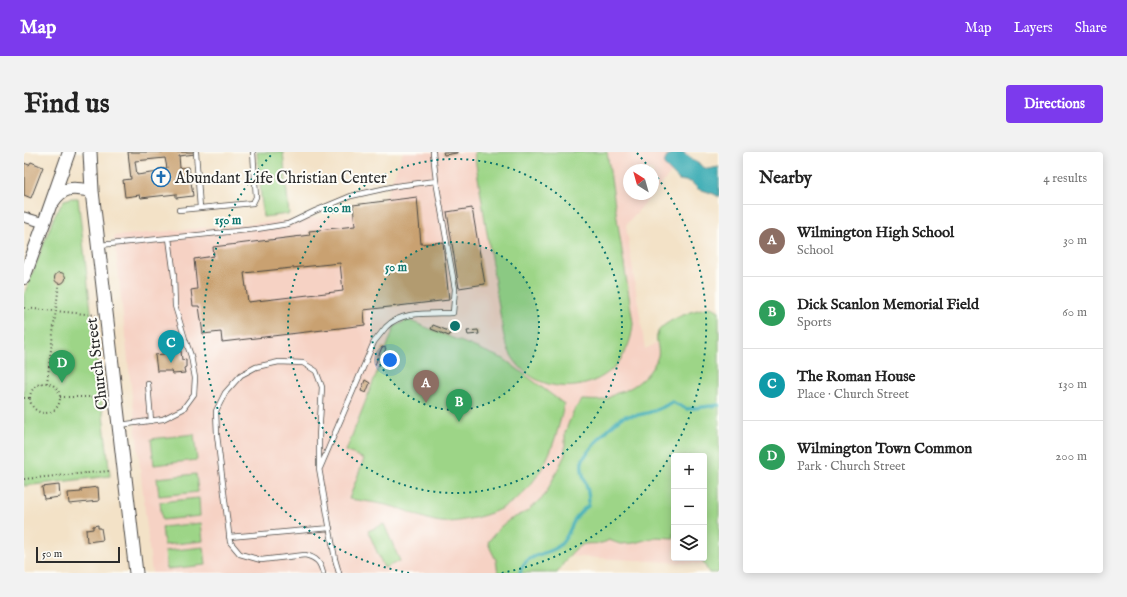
<!DOCTYPE html>
<meta charset="utf-8">
<style>
:root{--surface:#fff;--page:#f2f2f2;--text:#222;--muted:#767676;--line:#e0e0e0;--accent:#7c3aed}
body{margin:0;font-family:"IM FELL English",serif;background:var(--page);color:var(--text)}
.controls{position:absolute;right:12px;bottom:12px;display:grid;overflow:hidden;border-radius:4px;box-shadow:0 2px 10px #0003}
.controls button{width:36px;height:36px;display:grid;place-items:center;padding:0;border:0;border-bottom:1px solid var(--line);background:var(--surface);color:var(--text);font:20px sans-serif}
.compass{position:absolute;left:599px;top:12px;width:36px;height:36px;border-radius:50%;background:var(--surface);box-shadow:0 2px 10px #0003;rotate:323deg}
.scale{position:absolute;left:12px;bottom:10px;width:84px;box-sizing:border-box;padding-left:4px;border:2px solid #2b2b2b;border-top:0;font-size:11px;line-height:14px;white-space:nowrap;color:#2b2b2b;-webkit-text-stroke:3px #fdfcf7;paint-order:stroke}
.you{position:absolute;left:366px;top:208px;width:14px;height:14px;margin:-10px;border:3px solid #fff;border-radius:50%;background:#1a73e8;box-shadow:0 0 0 6px #1a73e833}
.badge{display:grid;place-items:center;width:26px;height:26px;border-radius:50%;background:var(--accent);color:#fff;font-size:13px;font-weight:700}
.pin{position:absolute;translate:-50% -33px;filter:drop-shadow(0 1px 2px #0008)}
.pin::after{content:'';position:absolute;top:21px;width:14px;height:12px;background:inherit;clip-path:polygon(0 0,100% 0,50% 100%)}
.list{margin:0;padding:0;list-style:none}
h2{display:flex;justify-content:space-between;align-items:center;height:52px;margin:0;padding:0 16px;font-size:17px}
h2 small{font-size:13px;font-weight:400;color:var(--muted)}
.list li{display:grid;grid-template-columns:26px 1fr auto;gap:12px;align-items:center;box-sizing:border-box;height:72px;padding:0 16px;border-top:1px solid var(--line)}
.list b{display:block;font-size:15px;white-space:nowrap}
.list p{margin:0;font-size:13px;white-space:nowrap;color:var(--muted)}
.list em{font-size:13px;font-style:normal;color:var(--muted)}
.icon{flex:none;width:22px;height:22px;fill:none;stroke:currentColor;stroke-width:2;stroke-linecap:round;stroke-linejoin:round}
.map{position:relative;flex:none;width:695px;height:421px;overflow:hidden;border-radius:4px}
header{display:flex;align-items:center;gap:24px;box-sizing:border-box;height:56px;padding:0 20px;background:var(--accent);color:#fff}
header strong{font-size:19px}
nav{display:flex;gap:22px;margin-inline-start:auto;font-size:14px}
.intro{display:flex;align-items:center;justify-content:space-between;box-sizing:border-box;height:96px;padding:0 24px}
h1{margin:0;font-size:28px}
.button{padding:10px 18px;border-radius:4px;background:var(--accent);color:#fff;font-size:14px;font-weight:700}
main{display:flex;gap:24px;padding:0 24px}
aside{flex:1;background:var(--surface);border-radius:4px;box-shadow:0 2px 10px #0003}
.map>svg:first-child{display:block}
</style>
<header>
<strong>Map</strong>
<nav><a>Map</a><a>Layers</a><a>Share</a></nav>
</header>
<div class="intro"><h1>Find us</h1><a class="button">Directions</a></div>
<main>
<div class="map">
<svg width="695" height="421" viewBox="0 0 695 421">
<rect width="100%" height="100%" fill="#fdfcf7"/>
<filter id="ink" filterUnits="userSpaceOnUse"><feTurbulence type="fractalNoise" baseFrequency=".025" numOctaves="2"/><feDisplacementMap in="SourceGraphic" scale="8" xChannelSelector="R" yChannelSelector="G"/><feConvolveMatrix kernelMatrix="1 2 1 2 8 2 1 2 1" color-interpolation-filters="sRGB"/></filter>
<filter id="wash" filterUnits="userSpaceOnUse"><feTurbulence type="fractalNoise" baseFrequency=".012" numOctaves="4" result="noise"/><feDisplacementMap in="SourceGraphic" scale="16" xChannelSelector="R" yChannelSelector="G"/><feGaussianBlur stdDeviation="0.9" result="paint"/><feColorMatrix in="noise" values="0 0 0 0 0 0 0 0 0 0 0 0 0 0 0 0 0 1.4 0 .05"/><feComposite in="paint" operator="in"/></filter>
<g filter="url(#wash)">
<rect width="100%" height="100%" fill="#f3e2c7"/>
<path fill="#f6d2c4" fill-rule="evenodd" d="M379,0H665L629,42V18H605V42H629L602,73L621,197L695,160V413L506,402L508,421H128L90,84L356,60ZM650,304H680V406H650Z"/>
<path fill="#9dd587" stroke="#648059" d="M233,0H259L265,62L239,65Z
M450,0H583L609,171C604,250 493,258 479,180Z
M48,46H54L86,324L0,334V143L30,65L40,48Z
M688,155L695,159V421H685L677,406H680V304H650V386L632,385L610,391L596,392L585,388C577,393 570,391 561,392C550,394 539,412 533,421H474L472,408L466,396L464,390L476,375L485,368L502,360L521,343L541,303V281L543,275L550,258L558,248C565,248 572,249 579,248C584,247 588,243 593,241C597,240 601,239 604,237C617,231 630,217 634,204C636,196 630,187 634,180C640,168 675,156 688,155Z
M384,168L480,207L540,252C529,306 508,354 450,366C440,368 427,371 417,370C400,368 386,359 370,355C356,351 340,349 325,347L340,307L322,299L371,174Z
M170,282L173,308L130,313L127,287Z
M172,322L174,340L135,344L133,326Z
M175,346L176,364L138,368L136,350Z
M177,371L179,389L140,393L138,375Z
M360,372L376,409L360,416L344,379Z
M180,395L182,413L143,417L141,399Z"/>
<path fill="#3bacb4" stroke="#336c70" d="M649,0H659L679,15L684,17L695,15V45L690,42L674,37L667,30L655,28L640,13C641,6 644,3 649,0Z"/>
<g fill="none" stroke-linecap="round" stroke-linejoin="round">
<path stroke="#3bacb4" stroke-width="3.5" d="M496,421C500,401 522,404 535,394C548,383 546,365 564,354C568,338 555,322 558,310C560,302 591,268 599,265C603,263 609,264 614,263C626,261 637,257 648,250L663,257L695,253"/>
</g>
<g id="blocks">
<path fill="#c9a171" fill-rule="evenodd" d="M104,0H171V2L155,4L156,16L165,15L169,44L152,46V42L117,46L116,43L101,45L99,28L107,27ZM141,6L143,16L135,17V20L113,23L111,9Z
M419,0H433V1L420,3Z
M7,10L19,15L7,46L0,43V11L5,13Z
M393,45L397,92L419,90L425,148L340,158L341,173L198,190L197,180L179,182L175,154H169L167,138L173,137L170,107L190,104L189,95L286,83L285,79L331,74L329,53ZM316,111L319,139L224,150L220,121Z
M448,56L461,132L435,136L423,60Z
M30.5 126a5.5 5.5 0 1 1 11 0a5.5 5.5 0 1 1-11 0Z
M409,173L427,180L425,184L407,177Z
M454,178L455,182L444,183L443,179Z
M358,195L362,196L355,214L351,213Z
M149,198V200L157,199L158,208L162,207V215L160,216L161,221L149,222L148,219H133L131,203L140,202V199Z
M341,228L346,231L342,241L337,239Z
M35,333L36,345L20,347L18,335Z
M74,335L75,349L45,352L44,341L57,340V337Z
M74,373V376H77L79,388L63,390L62,378L69,377V374Z"/>
</g>
</g>
<g filter="url(#ink)">
<use href="#blocks" fill-opacity="0" stroke="#494642" stroke-width="1"/>
<g fill="none" stroke-linecap="round" stroke-linejoin="round">
<defs>
<path id="service" d="M172,0L176,56
M155,58L229,51L232,45L229,0
M145,86L233,77L264,72L291,59L327,44L372,34L412,29L409,0
M76,93L145,86L150,124L151,154L161,187L167,204L171,226L170,242L159,257L139,267L96,273
M124,232L127,269
M296,316L350,190C354,185 358,180 362,175C378,158 407,162 429,161L431,137L412,29
M205,385L306,376
M299,421C296,410 293,406 281,403L237,408L216,402L206,390L193,283L192,259L201,241L217,223L232,215L255,210L279,211L292,219L298,235L295,285V316L311,407L315,421"/>
<path id="minor" d="M0,65L20,71"/>
<path id="tertiary" d="M29,50C40,33 51,36 68,39
M0,126L20,71L45,0"/>
<path id="secondary" d="M66,0L68,39L112,421"/>
</defs>
<use href="#service" stroke="#494642" stroke-width="6"/>
<use href="#minor" stroke="#494642" stroke-width="11"/>
<use href="#tertiary" stroke="#494642" stroke-width="14"/>
<use href="#secondary" stroke="#494642" stroke-width="15"/>
<path stroke="#494642" stroke-width="2" stroke-dasharray="1 3" stroke-linecap="butt" d="M0,156L72,163
M23,231L35,132
M6 246a15 15 0 1 1 30 0a15 15 0 1 1-30 0Z
M36,245H79
M0,246H6
M0,327L85,319"/>
<use href="#service" stroke="#fff" stroke-width="4.5"/>
<use href="#minor" stroke="#fff" stroke-width="9"/>
<use href="#tertiary" stroke="#fff" stroke-width="12"/>
<use href="#secondary" stroke="#fff" stroke-width="13"/>
</g>
</g>
<circle cx="431" cy="174" r="84" fill="#0f766e" fill-opacity=".12"/>
<g fill="none" stroke="#0f766e" stroke-width="2" stroke-dasharray="2 4">
<circle cx="431" cy="174" r="84"/>
<circle cx="431" cy="174" r="167"/>
<path d="M385 421A251 251 0 0 1 249 1M613 1A251 251 0 0 1 627 18M630 21A251 251 0 0 1 477 421"/>
</g>
<defs>
<symbol id="church-ring" viewBox="-11 -11 22 22"><circle r="9.5" fill="#fdfcf7" stroke="#1f6fb2" stroke-width="1.5"/><path d="M-1.2-6h2.4v3.5h3.3v2.4h-3.3V6h-2.4V-.1h-3.3v-2.4h3.3Z" fill="#1f6fb2"/></symbol>
</defs>
<g fill-rule="evenodd">
<use href="#church-ring" x="126" y="14" width="22" height="22"/>
</g>
<g text-anchor="middle" stroke-width="4" stroke-linejoin="round" paint-order="stroke">
<g font-size="16" fill="#2b2b2b" stroke="#fdfcf7" text-anchor="start">
<text x="151" y="31">Abundant Life Christian Center</text>
</g>
<g font-size="16" fill="#2b2b2b" stroke="#fdfcf7">
<text transform="translate(72 212) rotate(-97)" y="6">Church Street</text>
</g>
</g>
<circle cx="431" cy="174" r="6" fill="#0f766e" stroke="#fdfcf7" stroke-width="2"/>
<g font-size="12" text-anchor="middle" font-weight="bold" fill="#0f766e" stroke="#fdfcf7" stroke-width="4" stroke-linejoin="round" paint-order="stroke">
<text x="313" y="60">100 m</text>
<text x="204" y="72">150 m</text>
<text x="372" y="119">50 m</text>
</g>
</svg>
<div class="controls">
<button>+</button>
<button>−</button>
<button><svg class="icon" aria-label="layers" viewBox="0 0 24 24"><path d="M12 4l9 5-9 5-9-5zM3 14l9 5 9-5"/></svg></button>
</div>
<svg class="compass" viewBox="-18 -18 36 36"><path d="M0-13l5 13h-10z" fill="#e53935"/><path d="M0 13l5-13h-10z" fill="#767676"/></svg>
<div class="scale">50 m</div>
<div class="you"></div>
<div class="pin badge" style="left:402px;top:251px;background:#8d6e63">A</div>
<div class="pin badge" style="left:435px;top:270px;background:#2e9e5b">B</div>
<div class="pin badge" style="left:147px;top:211px;background:#0f9aa8">C</div>
<div class="pin badge" style="left:38px;top:231px;background:#2e9e5b">D</div>
</div>
<aside>
<h2>Nearby<small>4 results</small></h2>
<ul class="list">
<li><span class="badge" style="background:#8d6e63">A</span><div><b>Wilmington High School</b><p>School</p></div><em>30 m</em></li>
<li><span class="badge" style="background:#2e9e5b">B</span><div><b>Dick Scanlon Memorial Field</b><p>Sports</p></div><em>60 m</em></li>
<li><span class="badge" style="background:#0f9aa8">C</span><div><b>The Roman House</b><p>Place · Church Street</p></div><em>130 m</em></li>
<li><span class="badge" style="background:#2e9e5b">D</span><div><b>Wilmington Town Common</b><p>Park · Church Street</p></div><em>200 m</em></li>
</ul>
</aside>
</main>
